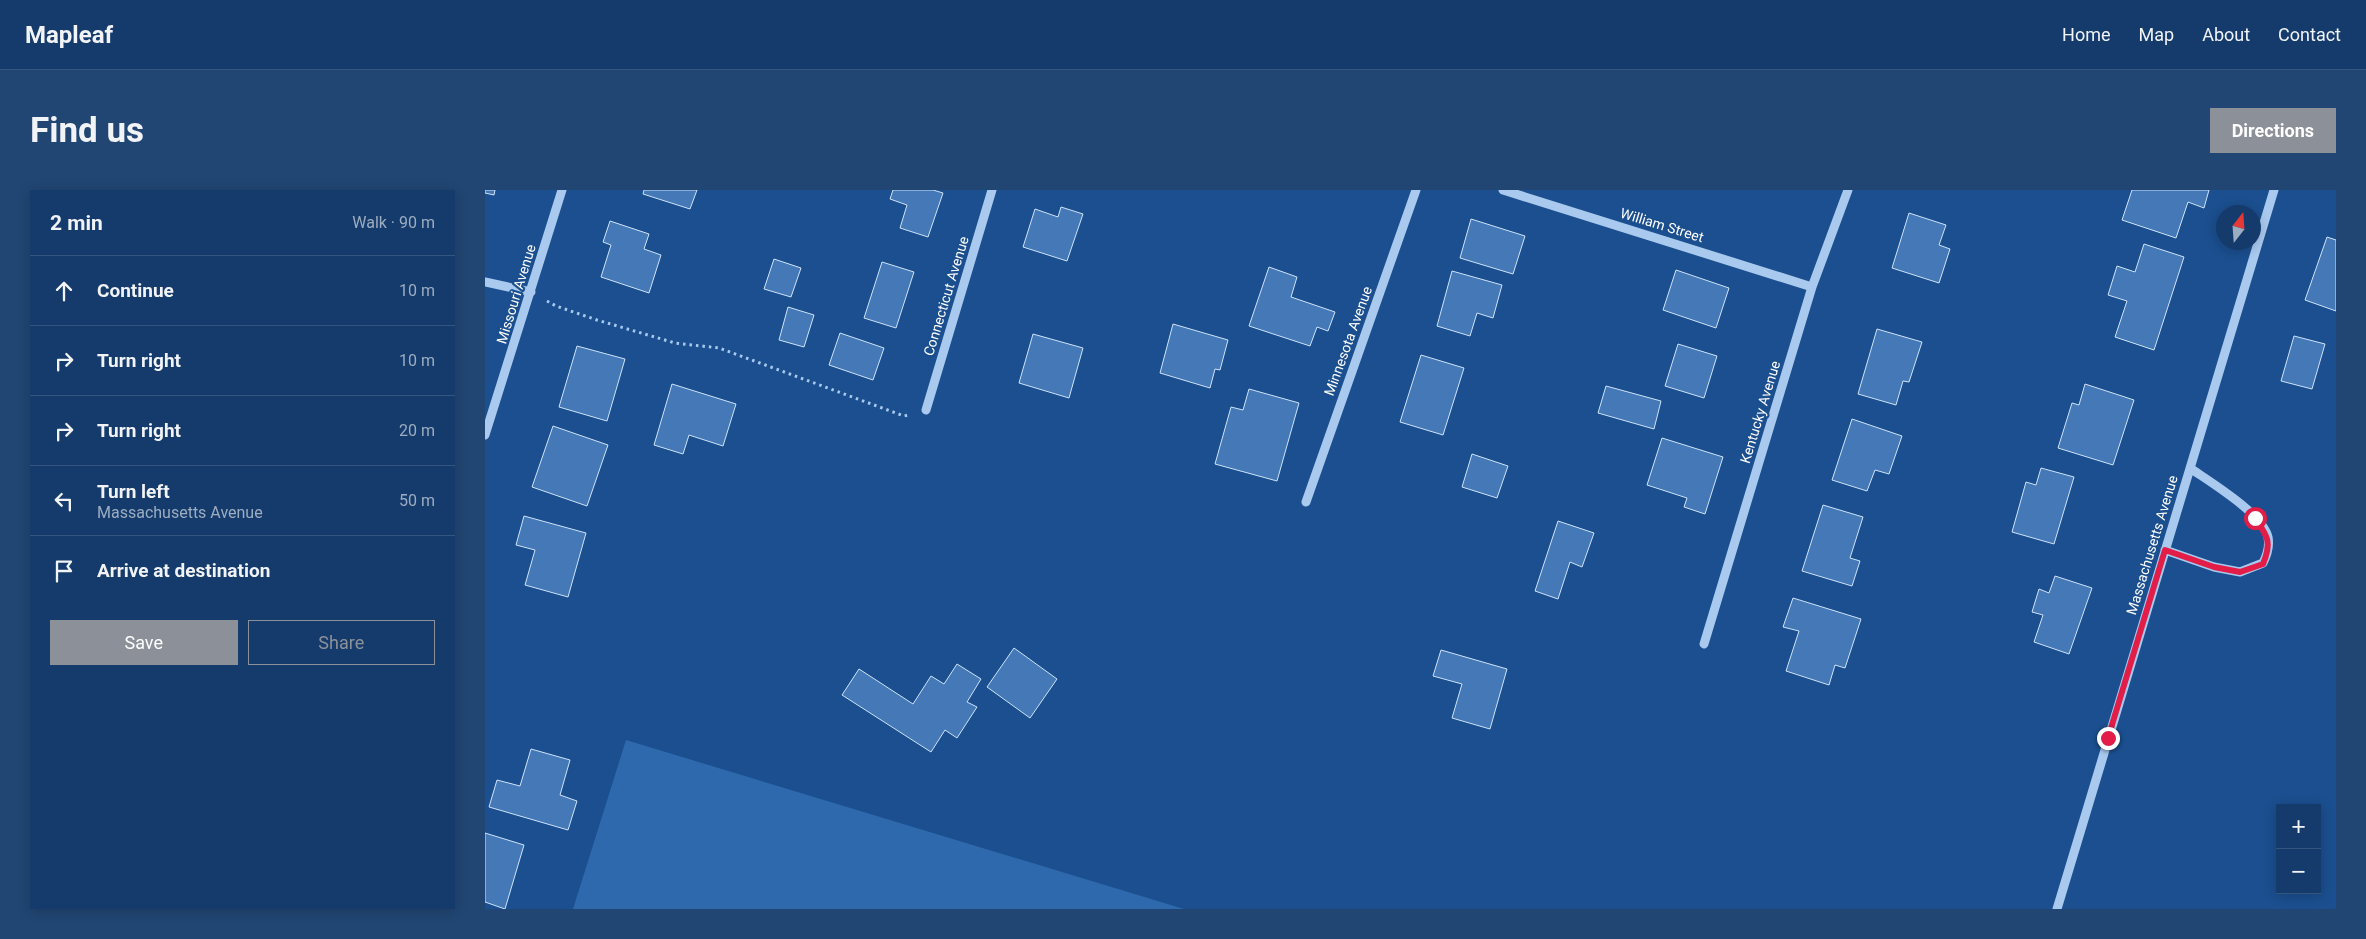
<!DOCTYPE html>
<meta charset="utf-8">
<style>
:root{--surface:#143b6b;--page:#214673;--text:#f1f3f6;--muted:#9dadc1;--line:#33557e;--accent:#8c9099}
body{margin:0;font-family:Roboto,sans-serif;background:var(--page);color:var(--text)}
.controls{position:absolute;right:15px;bottom:15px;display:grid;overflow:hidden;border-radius:0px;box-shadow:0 2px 12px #0003}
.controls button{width:45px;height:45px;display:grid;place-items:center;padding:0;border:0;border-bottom:1px solid var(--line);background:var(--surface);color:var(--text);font:25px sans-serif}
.compass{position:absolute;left:1731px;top:15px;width:45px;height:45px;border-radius:50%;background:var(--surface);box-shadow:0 2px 12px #0003;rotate:17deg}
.stop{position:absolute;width:15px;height:15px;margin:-11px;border:4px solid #e11d48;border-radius:50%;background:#fff}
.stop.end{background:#e11d48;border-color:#fff;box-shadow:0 1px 5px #0008}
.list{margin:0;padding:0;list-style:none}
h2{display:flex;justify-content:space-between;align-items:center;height:65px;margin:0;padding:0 20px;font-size:21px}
h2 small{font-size:16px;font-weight:400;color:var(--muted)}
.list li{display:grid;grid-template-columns:32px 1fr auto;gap:15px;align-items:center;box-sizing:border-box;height:70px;padding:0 20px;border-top:1px solid var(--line)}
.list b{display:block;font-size:19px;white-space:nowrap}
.list p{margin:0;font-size:16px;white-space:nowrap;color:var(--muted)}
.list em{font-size:16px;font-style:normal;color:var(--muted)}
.actions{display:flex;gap:10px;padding:15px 20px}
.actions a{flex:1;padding:11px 0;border:1px solid var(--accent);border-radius:0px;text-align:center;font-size:18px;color:var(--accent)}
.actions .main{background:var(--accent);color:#fff}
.icon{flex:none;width:28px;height:28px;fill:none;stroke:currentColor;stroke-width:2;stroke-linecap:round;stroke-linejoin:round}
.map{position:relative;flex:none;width:1851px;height:719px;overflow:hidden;border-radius:0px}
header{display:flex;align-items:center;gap:30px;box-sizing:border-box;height:70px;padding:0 25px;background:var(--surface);border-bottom:1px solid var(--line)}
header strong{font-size:24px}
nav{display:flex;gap:28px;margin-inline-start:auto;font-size:18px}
.intro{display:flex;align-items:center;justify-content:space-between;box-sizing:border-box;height:120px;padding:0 30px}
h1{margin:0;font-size:35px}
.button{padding:12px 22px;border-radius:0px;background:var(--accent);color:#fff;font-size:18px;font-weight:700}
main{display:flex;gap:30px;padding:0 30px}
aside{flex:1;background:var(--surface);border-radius:0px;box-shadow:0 2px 12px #0003}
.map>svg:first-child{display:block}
</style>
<header>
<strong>Mapleaf</strong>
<nav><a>Home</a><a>Map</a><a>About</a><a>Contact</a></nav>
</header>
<div class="intro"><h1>Find us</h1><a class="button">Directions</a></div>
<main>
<aside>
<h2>2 min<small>Walk · 90 m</small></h2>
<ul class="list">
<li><svg class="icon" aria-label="ahead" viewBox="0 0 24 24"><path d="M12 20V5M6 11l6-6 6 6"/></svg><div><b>Continue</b></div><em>10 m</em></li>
<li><svg class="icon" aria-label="right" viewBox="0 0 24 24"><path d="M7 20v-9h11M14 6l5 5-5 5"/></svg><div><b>Turn right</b></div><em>10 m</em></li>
<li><svg class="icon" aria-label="right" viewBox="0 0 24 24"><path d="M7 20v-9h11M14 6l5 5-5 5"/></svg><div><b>Turn right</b></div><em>20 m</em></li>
<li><svg class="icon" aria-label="left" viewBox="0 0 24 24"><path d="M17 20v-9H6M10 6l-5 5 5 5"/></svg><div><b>Turn left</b><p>Massachusetts Avenue</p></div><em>50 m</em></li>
<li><svg class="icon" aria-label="arrive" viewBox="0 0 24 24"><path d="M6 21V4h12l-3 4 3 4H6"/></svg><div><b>Arrive at destination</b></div></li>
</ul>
<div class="actions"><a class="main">Save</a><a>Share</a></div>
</aside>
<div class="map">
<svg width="1851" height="719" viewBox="0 0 1851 719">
<rect width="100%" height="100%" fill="#1b4f8f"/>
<path fill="#2e69ad" d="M141,550L699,719H88Z"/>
<path fill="#4478b7" stroke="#cfe3fa" d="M0,0H10L9,5L0,3Z
M159,0H212L205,19L158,4Z
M408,0H448L458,3L443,47L415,38L422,15L405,9Z
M1647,0H1724L1719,18L1703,12L1691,48L1637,30Z
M576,17L598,24L582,71L538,57L550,19L573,27Z
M1424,23L1461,35L1454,55L1465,59L1454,93L1407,78Z
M986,29L1040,46L1028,84L975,68Z
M125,31L164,44L159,59L176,65L164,103L116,87L126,55L118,52Z
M1842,47L1851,50V121L1820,110Z
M1659,54L1699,67L1669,160L1630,147L1642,111L1623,105L1632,76L1650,82Z
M289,69L316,78L306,107L279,99Z
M397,72L429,82L411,138L379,128Z
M784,77L812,87L806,107L850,122L843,141L832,137L825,156L764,136Z
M1191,80L1244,98L1231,138L1178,120Z
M967,81L1017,95L1008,128L992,123L985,146L952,136Z
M303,117L329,125L319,157L294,150Z
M688,134L743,150L735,180L730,179L725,198L675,183Z
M1392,139L1437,152L1424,192L1418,191L1411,215L1373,204Z
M355,143L399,158L388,190L344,175Z
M548,144L598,158L584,208L534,193Z
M1809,146L1840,154L1827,199L1796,191Z
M1193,154L1232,166L1219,208L1180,196Z
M92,156L140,169L122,231L74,217Z
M936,165L979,178L958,245L915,232Z
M187,194L251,214L238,256L204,245L198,264L169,255Z
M1600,194L1649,210L1628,275L1573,258L1587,213L1594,215Z
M1121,196L1176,211L1169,239L1113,223Z
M764,199L814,213L792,291L730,274L746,217L758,220Z
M1367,229L1417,246L1404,284L1390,280L1382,301L1347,290Z
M68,236L123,255L102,316L47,297Z
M1177,248L1238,267L1220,324L1199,317L1202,308L1162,295Z
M987,264L1023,276L1012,308L977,297Z
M1556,278L1589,287L1569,354L1527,342L1541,292L1551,295Z
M1338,315L1378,327L1365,368L1375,371L1367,396L1317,381Z
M39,326L101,343L83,407L40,395L50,360L31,355Z
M1073,331L1109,343L1097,377L1085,372L1073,409L1050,401Z
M1570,386L1607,398L1584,464L1549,452L1558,425L1547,422L1554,399L1564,403Z
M1308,408L1376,429L1360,478L1350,475L1344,495L1301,481L1314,441L1298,437Z
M529,458L572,489L545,528L502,497Z
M956,460L1022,479L1005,539L967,528L977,494L948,486Z
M472,474L496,489L482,512L492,517L472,548L460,540L446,562L357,505L374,479L428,514L446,486L459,494Z
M46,559L85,570L75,605L92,611L83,640L4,617L12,590L35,596Z
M0,643L39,655L20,719L0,712Z"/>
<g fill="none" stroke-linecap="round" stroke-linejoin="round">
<path stroke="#a9c9ee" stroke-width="3" stroke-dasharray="2.5 4" stroke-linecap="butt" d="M62,111L71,116L112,130L190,153L234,158L419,226L423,225"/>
<path stroke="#a9c9ee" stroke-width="9" d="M1018,0L1327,97
M0,92L46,102
M441,220L507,0
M0,245L77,0
M821,312L931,0
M1680,360L1729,377L1755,382L1778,373C1782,365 1785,357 1783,347C1777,323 1725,292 1705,278
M1219,454L1327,97L1363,0
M1572,719L1789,0"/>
</g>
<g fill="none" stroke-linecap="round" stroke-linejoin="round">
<path stroke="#e11d48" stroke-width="6" d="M1623,548L1680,360L1729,377L1755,382L1778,374C1787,352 1783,347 1770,328"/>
</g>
<g text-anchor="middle" stroke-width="4.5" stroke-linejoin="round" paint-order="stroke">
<g font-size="14" fill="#fff" stroke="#1b4f8f">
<text transform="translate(1177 35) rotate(17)" y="5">William Street</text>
<text transform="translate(31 104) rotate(-73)" y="5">Missouri Avenue</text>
<text transform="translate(461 106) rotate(-73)" y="5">Connecticut Avenue</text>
<text transform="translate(863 151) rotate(-70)" y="5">Minnesota Avenue</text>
<text transform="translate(1275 222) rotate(-73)" y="5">Kentucky Avenue</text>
<text transform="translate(1667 355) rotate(-73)" y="5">Massachusetts Avenue</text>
</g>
</g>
</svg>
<div class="controls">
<button>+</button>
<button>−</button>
</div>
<svg class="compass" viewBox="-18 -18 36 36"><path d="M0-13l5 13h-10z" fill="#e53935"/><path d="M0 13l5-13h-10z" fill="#9dadc1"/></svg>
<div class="stop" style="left:1770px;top:328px"></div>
<div class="stop end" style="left:1623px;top:548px"></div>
</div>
</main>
